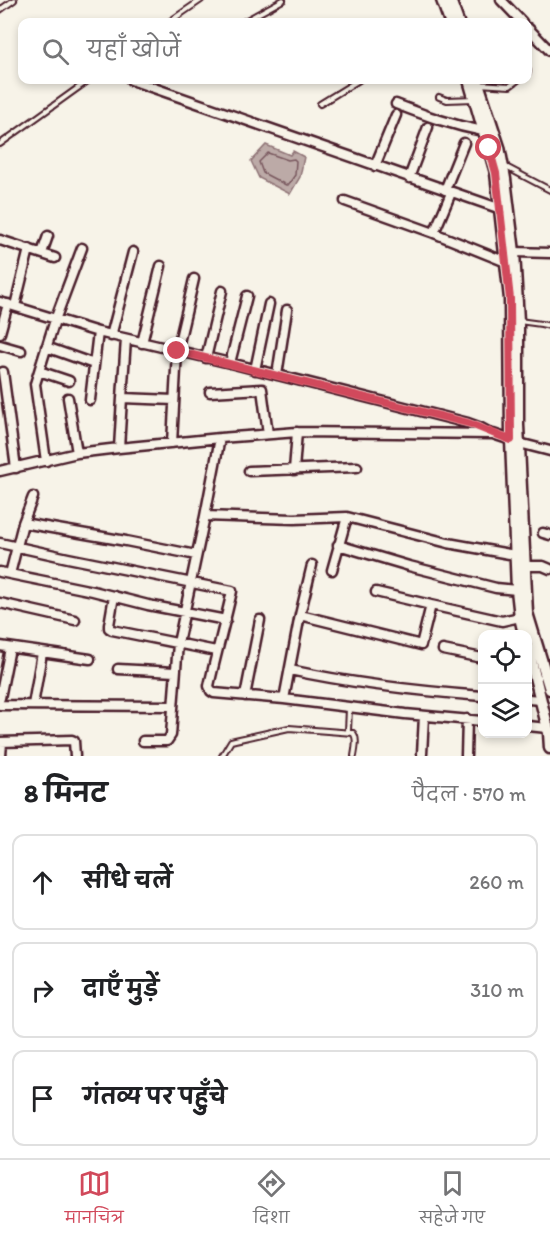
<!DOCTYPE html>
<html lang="hi">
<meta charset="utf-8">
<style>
:root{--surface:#fff;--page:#f2f2f2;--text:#202124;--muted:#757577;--line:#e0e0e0;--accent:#d1495b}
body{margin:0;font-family:Itim,"Playpen Sans Deva",sans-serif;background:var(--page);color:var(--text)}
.controls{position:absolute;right:18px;bottom:18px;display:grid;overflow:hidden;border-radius:12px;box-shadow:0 3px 9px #0003}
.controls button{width:54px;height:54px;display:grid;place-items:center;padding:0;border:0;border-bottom:2px solid var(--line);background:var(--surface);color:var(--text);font:30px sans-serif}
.stop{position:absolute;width:18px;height:18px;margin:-14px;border:4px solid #d1495b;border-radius:50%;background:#fff}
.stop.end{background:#d1495b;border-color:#fff;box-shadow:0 2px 6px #0008}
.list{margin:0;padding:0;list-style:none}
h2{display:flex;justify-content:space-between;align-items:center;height:78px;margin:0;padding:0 24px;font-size:26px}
h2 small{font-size:20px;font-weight:400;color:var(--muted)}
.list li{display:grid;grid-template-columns:39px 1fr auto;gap:18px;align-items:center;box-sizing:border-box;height:96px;margin:0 12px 12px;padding:0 12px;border:2px solid var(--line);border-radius:12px}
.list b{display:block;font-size:22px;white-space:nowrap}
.list em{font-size:20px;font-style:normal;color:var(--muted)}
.icon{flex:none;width:33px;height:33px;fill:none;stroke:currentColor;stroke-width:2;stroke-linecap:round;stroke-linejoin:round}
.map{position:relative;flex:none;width:550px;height:756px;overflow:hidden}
.search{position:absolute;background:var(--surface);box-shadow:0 3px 9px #0003;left:18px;right:18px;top:18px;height:66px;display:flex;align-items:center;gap:15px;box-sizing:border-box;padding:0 21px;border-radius:12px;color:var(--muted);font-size:22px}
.sheet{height:402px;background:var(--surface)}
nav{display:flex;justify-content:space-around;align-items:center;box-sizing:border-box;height:84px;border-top:2px solid var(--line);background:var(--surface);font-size:16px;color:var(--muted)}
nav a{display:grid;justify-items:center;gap:3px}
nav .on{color:var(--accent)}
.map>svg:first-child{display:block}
</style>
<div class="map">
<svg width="550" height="756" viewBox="0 0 550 756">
<rect width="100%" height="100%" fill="#f7f3e8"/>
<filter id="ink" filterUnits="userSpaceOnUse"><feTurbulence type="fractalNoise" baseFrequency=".0167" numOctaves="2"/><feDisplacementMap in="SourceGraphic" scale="12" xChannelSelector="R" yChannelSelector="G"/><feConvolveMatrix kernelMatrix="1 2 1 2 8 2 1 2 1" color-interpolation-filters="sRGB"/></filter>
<g filter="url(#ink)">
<path fill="#bcaaa7" stroke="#8e7275" stroke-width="1.5" d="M266,145L290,155L293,151L304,157L300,177L290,194L259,178L251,161Z"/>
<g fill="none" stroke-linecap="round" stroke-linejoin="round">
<path stroke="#78575d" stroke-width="1.5" d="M268,153L288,160L294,159L296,161L295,175L288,185H286L263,173L259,162Z"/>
<defs>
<path id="lane" d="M0,10L14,0
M169,22L201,0
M243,22L283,0
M528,72V71
M479,84L510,86L518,80
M439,97L447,100L474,99
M320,104L359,80
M0,144L89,80
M506,167L550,190
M519,321L541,324L550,326
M348,731L349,708
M222,756L231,741L235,740L289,728L353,733C358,738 355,749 354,756"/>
<path id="street" d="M501,0L522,22
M528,28L550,51
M131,80L501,209
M396,104C427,116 451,125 483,131
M375,166L396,115
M409,178L428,127
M445,190L464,143
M345,201L434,233L506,262
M434,233L451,193
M0,240L55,258
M514,252L550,253
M42,253L48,236
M0,302L98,332L230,363L468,423L479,427L490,433
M15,306L29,249
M0,333L8,304
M111,336L133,252
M142,343L161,266
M0,345L21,351
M46,347L94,364
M206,358L222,291
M230,363L247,296
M255,370L269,304
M39,371L69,381
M3,372L16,468
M277,375L287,310
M210,392L262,389L268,434
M68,398L77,453
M122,398L126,339
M90,400L98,332
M172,443L177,351L194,279
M519,443L550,451
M119,448L122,398L174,400
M46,461L35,384L55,320L82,248
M294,470L297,432
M0,471L77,453L119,448L220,438L297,432L493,434L511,440
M249,471L357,467
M205,516L294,519L347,517L448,543L515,555
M23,523L126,541L196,555
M543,533L550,535
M0,543L68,558L232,591C225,623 216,654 209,686L211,691L214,693L284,699L300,615L312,565
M338,545L409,566L496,588L517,590
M524,566H543L550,569
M332,570L347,517
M0,572L93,591L148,605L226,620
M10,574L23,523L33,497
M376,592L431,605
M114,596L109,625V628L112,630L216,651
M0,603L75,620
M300,615L421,645L431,605L502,621L520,617
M0,646L90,659
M443,650L482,658
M118,669L175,672
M290,670C354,684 418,691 482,696
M245,696L260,620
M0,698L10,648
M284,699L405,714L482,721
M528,699L541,700
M0,705L173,706
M33,705L42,653
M528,726L547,728
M143,741H167L171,735L178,643L205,516L220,438
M0,742L72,740L74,741L75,756
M422,754L424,716
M1,756L2,742
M466,756L467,719"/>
<path id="secondary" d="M442,0L450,22
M450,0L458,22
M469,80L496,173L510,299L511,440L517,590L520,617L524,634
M477,80L499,147L505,179L514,252L518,321V425L527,613L550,689
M528,649L549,733L550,748"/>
</defs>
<use href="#lane" stroke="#4a1f2b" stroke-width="8"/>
<use href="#street" stroke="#4a1f2b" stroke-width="13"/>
<use href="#secondary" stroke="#4a1f2b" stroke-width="15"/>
<use href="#lane" stroke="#f7f3e8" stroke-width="4"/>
<use href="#street" stroke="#f7f3e8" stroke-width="8"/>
<use href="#secondary" stroke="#f7f3e8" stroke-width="10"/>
</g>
</g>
<g fill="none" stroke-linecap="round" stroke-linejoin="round" filter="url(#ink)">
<path stroke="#d1495b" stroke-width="8" d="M177,351L468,423C482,428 496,435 511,440L510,299L496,173L489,148"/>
</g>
</svg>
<div class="controls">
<button><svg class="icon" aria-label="locate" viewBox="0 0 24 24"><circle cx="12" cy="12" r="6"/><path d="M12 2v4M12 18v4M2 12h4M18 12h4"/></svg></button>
<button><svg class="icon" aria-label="layers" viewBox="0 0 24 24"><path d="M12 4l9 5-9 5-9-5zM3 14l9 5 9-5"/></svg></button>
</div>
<div class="stop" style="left:489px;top:148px"></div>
<div class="stop end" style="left:177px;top:351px"></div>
<div class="search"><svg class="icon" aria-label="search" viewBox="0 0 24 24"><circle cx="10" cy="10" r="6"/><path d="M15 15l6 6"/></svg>यहाँ खोजें</div>
</div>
<section class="sheet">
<h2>8 मिनट<small>पैदल · 570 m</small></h2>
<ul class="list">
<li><svg class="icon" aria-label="ahead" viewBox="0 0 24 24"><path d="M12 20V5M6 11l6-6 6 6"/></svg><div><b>सीधे चलें</b></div><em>260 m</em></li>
<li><svg class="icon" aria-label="right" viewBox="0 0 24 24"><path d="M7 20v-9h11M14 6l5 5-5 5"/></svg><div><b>दाएँ मुड़ें</b></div><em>310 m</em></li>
<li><svg class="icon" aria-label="arrive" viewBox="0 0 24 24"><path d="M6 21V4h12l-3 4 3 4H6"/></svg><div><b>गंतव्य पर पहुँचे</b></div></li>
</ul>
</section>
<nav>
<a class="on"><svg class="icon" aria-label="map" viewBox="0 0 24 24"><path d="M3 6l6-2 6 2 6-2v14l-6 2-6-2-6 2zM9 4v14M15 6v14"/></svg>मानचित्र</a>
<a><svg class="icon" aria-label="directions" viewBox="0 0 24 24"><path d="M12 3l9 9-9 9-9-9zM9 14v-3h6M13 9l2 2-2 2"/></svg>दिशा</a>
<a><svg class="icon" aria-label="saved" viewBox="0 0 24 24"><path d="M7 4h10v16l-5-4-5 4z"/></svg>सहेजे गए</a>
</nav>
